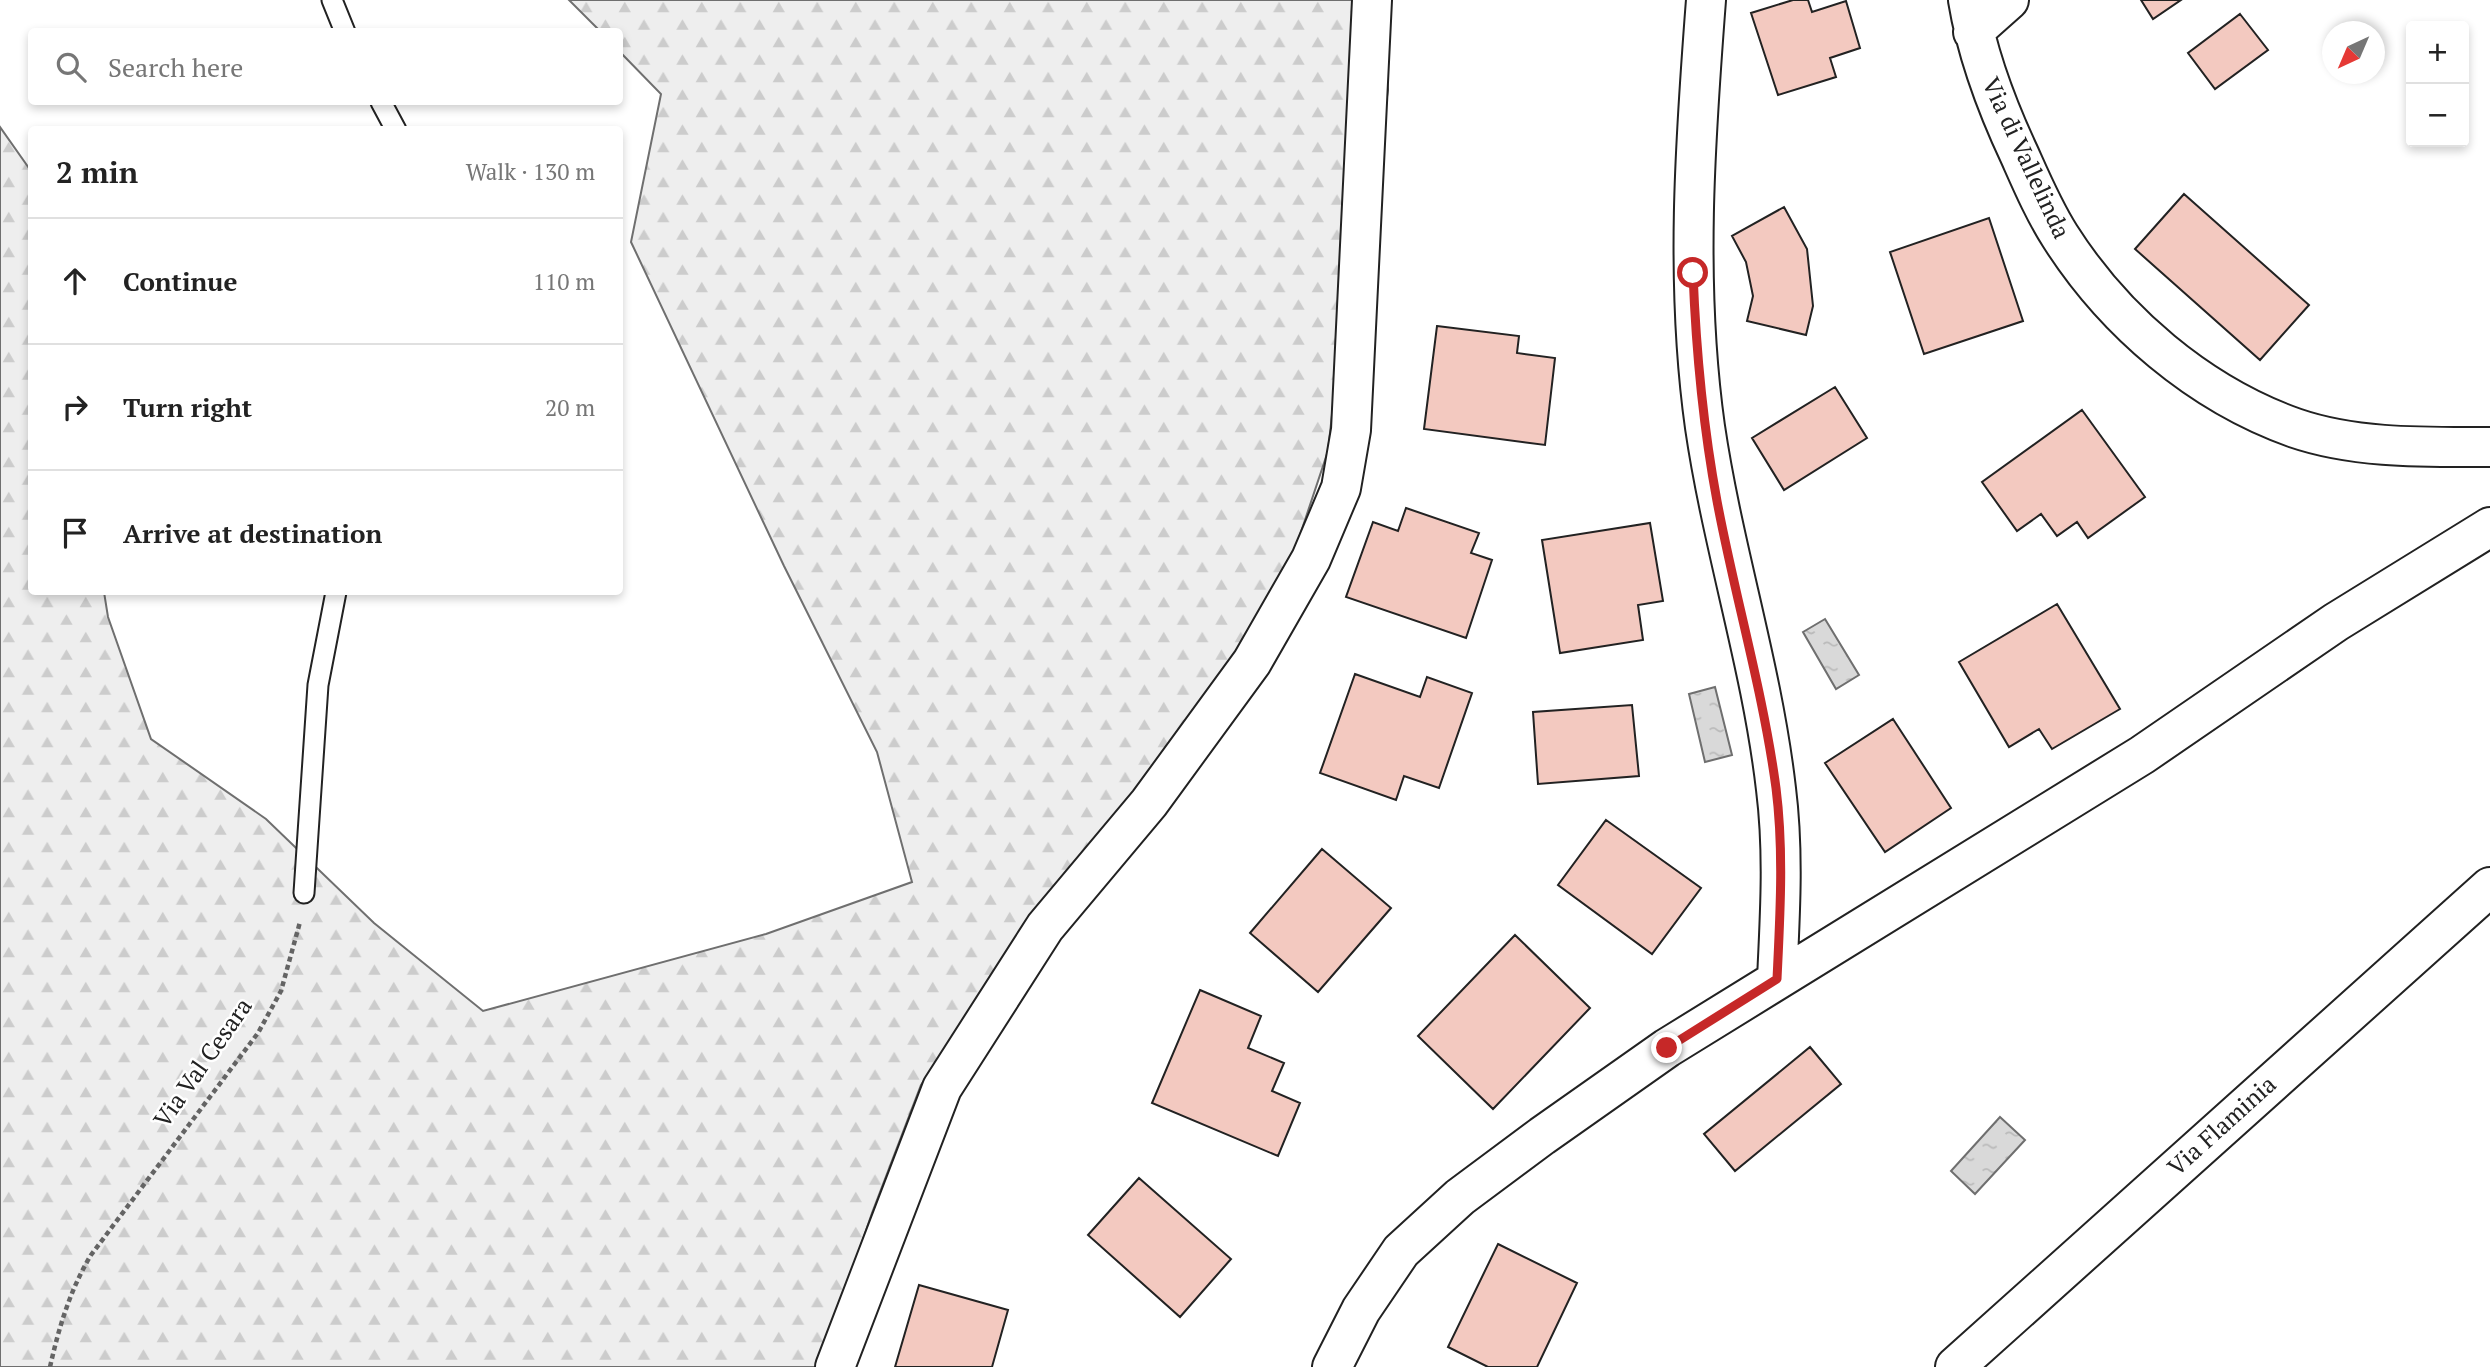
<!DOCTYPE html>
<meta charset="utf-8">
<style>
:root{--surface:#fff;--page:#f6f6f6;--text:#222;--muted:#767676;--line:#e0e0e0}
body{margin:0;font-family:"PT Serif",serif;background:var(--page);color:var(--text)}
.controls{position:absolute;right:21px;top:21px;display:grid;overflow:hidden;border-radius:7px;box-shadow:0 4px 10px #0003}
.controls button{width:63px;height:63px;display:grid;place-items:center;padding:0;border:0;border-bottom:2px solid var(--line);background:var(--surface);color:var(--text);font:35px sans-serif}
.compass{position:absolute;left:2322px;top:21px;width:63px;height:63px;border-radius:50%;background:var(--surface);box-shadow:0 4px 10px #0003;rotate:224deg}
.stop{position:absolute;width:21px;height:21px;margin:-16px;border:5px solid #c62828;border-radius:50%;background:#fff}
.stop.end{background:#c62828;border-color:#fff;box-shadow:0 2px 7px #0008}
.list{margin:0;padding:0;list-style:none}
h2{display:flex;justify-content:space-between;align-items:center;height:91px;margin:0;padding:0 28px;font-size:30px}
h2 small{font-size:23px;font-weight:400;color:var(--muted)}
.list li{display:grid;grid-template-columns:46px 1fr auto;gap:21px;align-items:center;box-sizing:border-box;height:126px;padding:0 28px;border-top:2px solid var(--line)}
.list b{display:block;font-size:26px;white-space:nowrap}
.list em{font-size:23px;font-style:normal;color:var(--muted)}
.icon{flex:none;width:38px;height:38px;fill:none;stroke:currentColor;stroke-width:2;stroke-linecap:round;stroke-linejoin:round}
.map{position:relative;flex:none;width:2490px;height:1367px;overflow:hidden}
.search{position:absolute;background:var(--surface);box-shadow:0 4px 10px #0003;left:28px;top:28px;width:595px;height:77px;display:flex;align-items:center;gap:18px;box-sizing:border-box;padding:0 24px;border-radius:7px;color:var(--muted);font-size:26px}
.panel{position:absolute;background:var(--surface);box-shadow:0 4px 10px #0003;left:28px;top:126px;width:595px;height:469px;border-radius:7px}
.map>svg:first-child{display:block}
</style>
<div class="map">
<svg width="2490" height="1367" viewBox="0 0 2490 1367">
<defs>
<pattern id="forest-firs" width="22" height="20" patternUnits="userSpaceOnUse" patternTransform="scale(1.75)"><rect width="22" height="20" fill="#eee"/><path d="M5 1l3.5 6h-7zM16 11l3.5 6h-7z" fill="#ccc"/></pattern>
<pattern id="water-ripples" width="26" height="14" patternUnits="userSpaceOnUse" patternTransform="scale(1.75)"><rect width="26" height="14" fill="#d9d9d9"/><path d="M2 4q2-2 4 0t4 0M15 11q2-2 4 0t4 0" fill="none" stroke="#bababa"/></pattern>
</defs>
<rect width="100%" height="100%" fill="#fff"/>
<path fill="url(#forest-firs)" stroke="#6f6f6f" stroke-width="2" d="M569,0H1379L1388,90L1369,220L1338,360L1328,451L1297,544L1237,669L985,994L921,1085L872,1213L819,1367H0V127L31,171L32,592H104L108,617L151,739L266,819L374,923L483,1011L766,934L912,882L877,752L784,566L631,242L661,94L620,52V32L600,31Z"/>
<path fill="url(#water-ripples)" stroke="#6f6f6f" stroke-width="2" d="M1825,619L1859,675L1836,689L1803,632Z
M1715,687L1732,755L1705,762L1689,694Z
M2000,1117L2025,1140L1975,1194L1951,1171Z"/>
<path fill="#f3c9c0" stroke="#222" stroke-width="2" d="M1793,0H1808L1812,12L1846,1L1860,48L1830,58L1836,77L1778,95L1751,13Z
M2141,0H2181L2153,19Z
M2240,14L2268,50L2215,89L2188,53Z
M2184,194L2309,305L2260,360L2135,249Z
M1784,207L1807,249L1813,306L1806,335L1747,321L1753,296L1746,262L1732,236Z
M1989,218L2023,321L1924,354L1890,252Z
M1437,326L1519,336L1517,353L1555,358L1545,445L1424,429Z
M1835,387L1867,438L1784,490L1752,438Z
M2082,410L2145,497L2088,538L2077,522L2057,536L2041,514L2017,531L1982,482Z
M1406,508L1479,533L1471,553L1492,560L1466,638L1346,597L1373,522L1398,531Z
M1650,523L1663,601L1638,605L1643,640L1560,653L1542,540Z
M2057,604L2120,709L2052,749L2039,729L2009,747L1959,662Z
M1355,674L1420,697L1427,677L1472,693L1439,788L1404,776L1396,800L1320,773Z
M1632,705L1639,776L1538,784L1533,712Z
M1893,719L1951,808L1885,852L1825,763Z
M1606,820L1701,888L1652,954L1558,885Z
M1322,849L1391,908L1318,992L1250,933Z
M1515,935L1590,1008L1493,1109L1418,1036Z
M1200,990L1261,1016L1248,1048L1284,1063L1272,1091L1300,1103L1278,1156L1152,1103Z
M1810,1047L1841,1084L1735,1171L1704,1134Z
M1139,1178L1231,1259L1180,1317L1088,1235Z
M1498,1244L1577,1283L1537,1367H1488L1448,1347Z
M919,1285L1008,1310L992,1367H895Z"/>
<g fill="none" stroke-linecap="round" stroke-linejoin="round">
<defs>
<path id="service" d="M332,0L345,32
M381,102L396,130
M304,893L318,685L336,592"/>
<path id="minor" d="M1706,0C1695,142 1685,285 1705,427C1723,549 1762,667 1776,789C1784,852 1780,916 1777,979
M1968,0C1977,55 1996,105 2020,156C2032,183 2044,211 2060,236C2114,321 2199,394 2295,428C2356,449 2426,447 2490,447
M1973,32L2009,0
M835,1367L942,1088L1045,927L1149,803L1252,662L1311,559L1341,488L1351,430L1372,0
M1332,1367L1361,1310L1401,1251L1460,1197L1542,1136L1667,1048L2142,755L2336,622L2490,527"/>
<path id="primary" d="M1955,1367L2490,887"/>
</defs>
<use href="#service" stroke="#222" stroke-width="23"/>
<use href="#minor" stroke="#222" stroke-width="42"/>
<use href="#primary" stroke="#222" stroke-width="42"/>
<path stroke="#646464" stroke-width="4.5" stroke-dasharray="5 3.5" stroke-linecap="butt" d="M50,1367C59,1327 70,1290 91,1255L258,1033L281,991L300,922"/>
<use href="#service" stroke="#fff" stroke-width="19"/>
<use href="#minor" stroke="#fff" stroke-width="38"/>
<use href="#primary" stroke="#fff" stroke-width="38"/>
</g>
<g fill="none" stroke-linecap="round" stroke-linejoin="round">
<path stroke="#c62828" stroke-width="9" d="M1667,1048L1777,979C1780,916 1784,851 1776,788C1763,691 1735,597 1717,501C1703,426 1696,350 1693,273"/>
</g>
<g text-anchor="middle" stroke-width="5" stroke-linejoin="round" paint-order="stroke">
<g font-size="24" fill="#222" stroke="#fff">
<text transform="translate(2026 158) rotate(65)" y="8">Via di Vallelinda</text>
<text transform="translate(203 1063) rotate(-55)" y="8">Via Val Cesara</text>
<text transform="translate(2222 1126) rotate(-42)" y="8">Via Flaminia</text>
</g>
</g>
</svg>
<div class="controls">
<button>+</button>
<button>−</button>
</div>
<svg class="compass" viewBox="-18 -18 36 36"><path d="M0-13l5 13h-10z" fill="#e53935"/><path d="M0 13l5-13h-10z" fill="#767676"/></svg>
<div class="stop" style="left:1693px;top:273px"></div>
<div class="stop end" style="left:1667px;top:1048px"></div>
<div class="search"><svg class="icon" aria-label="search" viewBox="0 0 24 24"><circle cx="10" cy="10" r="6"/><path d="M15 15l6 6"/></svg>Search here</div>
<section class="panel">
<h2>2 min<small>Walk · 130 m</small></h2>
<ul class="list">
<li><svg class="icon" aria-label="ahead" viewBox="0 0 24 24"><path d="M12 20V5M6 11l6-6 6 6"/></svg><div><b>Continue</b></div><em>110 m</em></li>
<li><svg class="icon" aria-label="right" viewBox="0 0 24 24"><path d="M7 20v-9h11M14 6l5 5-5 5"/></svg><div><b>Turn right</b></div><em>20 m</em></li>
<li><svg class="icon" aria-label="arrive" viewBox="0 0 24 24"><path d="M6 21V4h12l-3 4 3 4H6"/></svg><div><b>Arrive at destination</b></div></li>
</ul>
</section>
</div>
